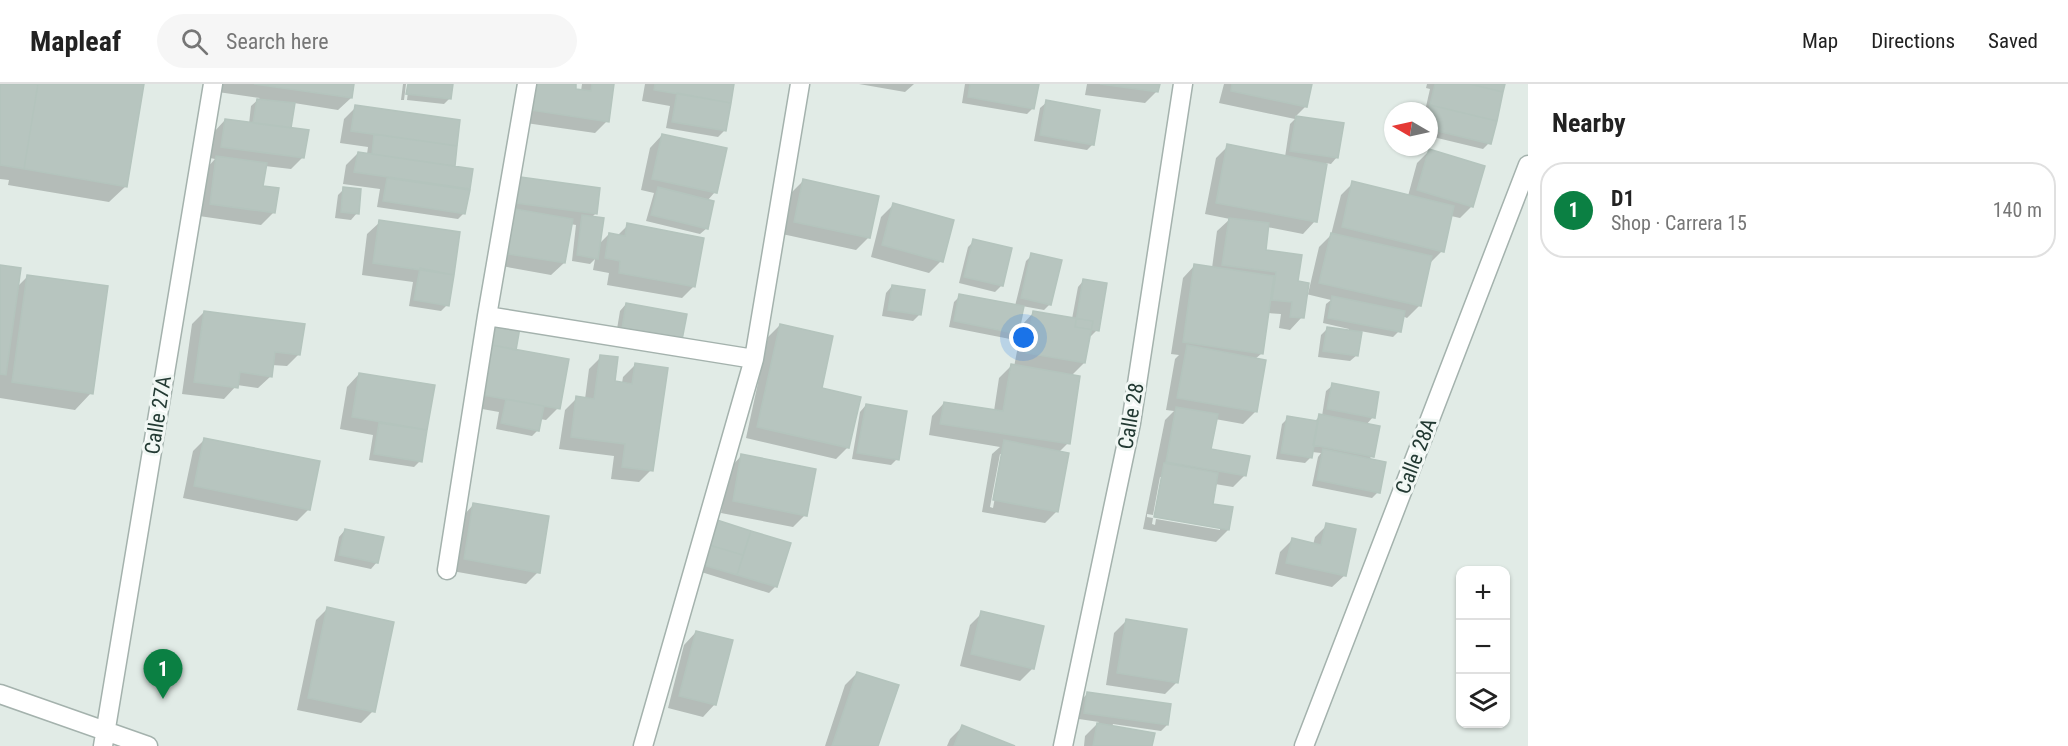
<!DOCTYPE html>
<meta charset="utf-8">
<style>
:root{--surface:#fff;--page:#f6f6f6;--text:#222;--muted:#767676;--line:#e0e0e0;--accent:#0b8043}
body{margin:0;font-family:"Roboto Condensed",sans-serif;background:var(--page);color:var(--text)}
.controls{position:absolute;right:18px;bottom:18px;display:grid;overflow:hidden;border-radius:12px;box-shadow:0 2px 4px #0004}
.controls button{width:54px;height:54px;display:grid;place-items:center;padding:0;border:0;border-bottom:2px solid var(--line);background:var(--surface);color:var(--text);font:30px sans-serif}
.compass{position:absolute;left:1384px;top:18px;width:54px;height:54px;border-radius:50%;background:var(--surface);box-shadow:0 2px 4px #0004;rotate:279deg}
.you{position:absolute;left:1024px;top:254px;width:21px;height:21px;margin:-15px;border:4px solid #fff;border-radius:50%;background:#1a73e8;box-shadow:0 0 0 9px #1a73e833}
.badge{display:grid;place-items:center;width:39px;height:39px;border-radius:50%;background:var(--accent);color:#fff;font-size:20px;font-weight:700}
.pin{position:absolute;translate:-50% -50px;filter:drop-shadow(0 2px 3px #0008)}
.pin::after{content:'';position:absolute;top:32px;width:21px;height:18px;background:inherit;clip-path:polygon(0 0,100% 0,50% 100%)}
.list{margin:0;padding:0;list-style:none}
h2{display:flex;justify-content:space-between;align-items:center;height:78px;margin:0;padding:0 24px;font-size:26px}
h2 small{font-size:20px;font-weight:400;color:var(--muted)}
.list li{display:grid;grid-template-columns:39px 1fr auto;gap:18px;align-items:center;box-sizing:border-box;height:96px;margin:0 12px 12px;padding:0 12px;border:2px solid var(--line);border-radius:24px}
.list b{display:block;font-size:22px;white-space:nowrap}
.list p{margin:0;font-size:20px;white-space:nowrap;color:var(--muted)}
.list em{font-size:20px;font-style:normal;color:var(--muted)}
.icon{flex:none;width:33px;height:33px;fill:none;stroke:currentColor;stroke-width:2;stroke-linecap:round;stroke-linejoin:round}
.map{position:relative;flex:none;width:1528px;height:662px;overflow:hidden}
header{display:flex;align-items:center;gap:36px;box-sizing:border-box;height:84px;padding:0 30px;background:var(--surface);border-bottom:2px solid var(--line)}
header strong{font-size:28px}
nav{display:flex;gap:33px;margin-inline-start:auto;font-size:21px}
.search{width:420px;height:54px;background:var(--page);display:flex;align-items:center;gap:15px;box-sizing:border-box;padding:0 21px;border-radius:33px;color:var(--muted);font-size:22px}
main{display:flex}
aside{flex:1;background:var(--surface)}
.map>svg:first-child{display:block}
</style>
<header>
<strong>Mapleaf</strong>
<div class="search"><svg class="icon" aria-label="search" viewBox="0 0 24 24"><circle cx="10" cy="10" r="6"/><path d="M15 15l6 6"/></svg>Search here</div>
<nav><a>Map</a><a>Directions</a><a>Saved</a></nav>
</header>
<main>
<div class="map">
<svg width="1528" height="662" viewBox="0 0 1528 662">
<rect width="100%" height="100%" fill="#e1ebe6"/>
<path fill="#0003" fill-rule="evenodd" d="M0,0H142L126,102L109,118L8,101L9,96L0,95Z
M212,0H353L351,14L338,26L294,19L290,45L303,73L291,85L265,82L261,103L274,128L261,141L199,132L205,86L215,75L210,74L213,49L225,36L249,40L251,22L260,14L211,7Z
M403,0H406L404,16H401Z
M409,0H452L450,14L444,20L407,16Z
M525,0H575L574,6L581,7L582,0H613L607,37L595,49L519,38Z
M645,0H733L724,47L718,53L666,44L670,22L642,17Z
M859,0H914L905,8Z
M965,0H1038L1033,24L1027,30L962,19Z
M1087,0H1158L1157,7L1145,19L1085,11Z
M1224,0H1310L1305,23L1295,33L1342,41L1337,73L1331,80L1326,79L1315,137L1303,150L1267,143L1264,167L1306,210H1308L1319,163L1331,151L1341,111L1353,99L1408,112L1417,79L1429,67L1472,122L1460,134L1451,132L1442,167L1429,180L1420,221L1407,234L1402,232L1399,247L1393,253L1360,247L1357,271L1350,277L1318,273L1321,251L1328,244L1349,247V245L1323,239L1326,220L1331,216L1306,210L1302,233L1290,246L1279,244L1281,230L1267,229L1261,270L1255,275L1256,327L1243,340L1215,335L1210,366L1245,391L1233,403L1215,400L1211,421L1228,446L1216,458L1143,445L1165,336L1174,327L1166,326L1175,275L1179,271L1171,270L1183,194L1195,181L1212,184L1217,147L1230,135L1205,130L1216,74L1228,62L1285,73L1290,40L1295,35L1219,19ZM1160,393H1163L1220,443V446L1156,435L1155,441L1152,440L1153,434L1147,433V430L1153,431Z
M1427,0H1504L1489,59L1483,65L1429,52V27H1425L1430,5L1426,4Z
M1047,18L1093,60L1087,66L1034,57L1040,24Z
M356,23L453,81L451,83L469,104L466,107L464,129L458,135L377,123L380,105L343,100L346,81L358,69L367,70L368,63L340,59L344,35Z
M662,51L715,108L707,117V144L700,150L646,137L654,109L641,106L650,64Z
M803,97L878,113L868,154L856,166L782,150L791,109Z
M344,105L357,129L351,136L335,134L338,111Z
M502,106L596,129L591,134L598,161L609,150L617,152L628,141L694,202L682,214L607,201L609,189L593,186L595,175L590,180L572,177L576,141L570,140L564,179L551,191L490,180Z
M893,121L941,177L929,189L871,173L881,133Z
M380,138L459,149L447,221L441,227L409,222L413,198L362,191L367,150Z
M974,157L1001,202L995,208L959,199L968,163Z
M1032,171L1050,220L1044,226L1022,222L1017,249L1010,255L949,243L954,218L960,212L1015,222L1026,177Z
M0,182L17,203L28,192L91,309L75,326L0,314Z
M1084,196L1097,246L1091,252H1089L1084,279L1071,292L1068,359L1059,368L1057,427L1045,439L982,428L992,370L1000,363L929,351L932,332L944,319L994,327L999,294L1011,282L1014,283L1022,241L1034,228L1072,235L1078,203ZM1000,370H1003L993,424L990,423Z
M892,202L919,231L913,237L882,232L886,209Z
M626,220L685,231L616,251L620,227Z
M204,228L299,270L287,282L272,281L271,292L258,304L237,301L224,315L182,310L192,240Z
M486,234L558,324L546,336L540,335L538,346L532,352L496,345L499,328L471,323Z
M780,241L820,305L848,363L836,375L746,354L768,253Z
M601,273L613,298L622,299L623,293L635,281L651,386L639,398L611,395L614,372L559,365L565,326L577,314L585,315L589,285Z
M359,290L433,302L420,377L414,383L369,376L373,351L340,345L347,303Z
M1333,301L1373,333L1366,341L1372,372L1368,376L1378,408L1372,414L1312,402L1318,373L1321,369L1312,368L1311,373L1305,379L1276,375L1282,340L1288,334L1314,338L1320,332H1322L1326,307Z
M866,321L897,375L891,381L852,375L860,328Z
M205,355L309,425L297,437L183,414L193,367Z
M742,371L805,431L793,443L721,429L730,384Z
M474,420L538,488L526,500L452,487L462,433Z
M717,438L789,460L776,502L769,509L698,487Z
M1327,441L1345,491L1332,503L1275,490L1280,468L1292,456L1313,461L1315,453Z
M345,446L377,478L371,485L334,477L339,453Z
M328,524L373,627L361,639L297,626L316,536Z
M982,529L1033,584L1020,597L960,582L970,541Z
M1126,537L1177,598L1165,610L1106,601L1114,549Z
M696,548L715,620L703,633L668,624L684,561Z
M857,589L876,662H825L845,601Z
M1087,610L1167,641L1161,647L1113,640L1112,643L1151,662H1084L1085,652L1099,638L1079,635L1081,616Z
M962,643L1011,662H947L950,655Z"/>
<path fill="#b7c5bf" stroke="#b4c4bd" stroke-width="1.5" d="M0,0H38L24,85L0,81Z
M38,0H144L127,103L24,85Z
M254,0H354L352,14Z
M408,0H453L451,15L406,10Z
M535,0H576V5L591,7L592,0H614L609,38L530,26Z
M655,0H734L731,19L654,6Z
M970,0H1039L1034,25L968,13Z
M1100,0H1160L1158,8Z
M1232,0H1312L1307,23L1231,7Z
M1435,0H1470L1503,8L1497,37L1430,21Z
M1470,0H1505L1503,8Z
M677,9L731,19L726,47L672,38Z
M257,15L295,19L291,44L253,39Z
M1046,16L1100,26L1094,61L1040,51Z
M355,21L460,36L457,62L351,47Z
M1430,21L1497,37L1491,60L1429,45Z
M1296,32L1344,39L1338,74L1290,67Z
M225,35L309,46L304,74L221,63Z
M374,50L457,62L455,82L372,70Z
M662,50L727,64L717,109L652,95Z
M1227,60L1327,80L1317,138L1216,119Z
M1429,65L1485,82L1473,123L1417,106Z
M358,68L473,85L470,105L354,88Z
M216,72L267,79L263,102L279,104L275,129L210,120Z
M513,92L600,104L597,130L509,118Z
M387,94L470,106L465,130L383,117Z
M803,95L879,112L870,154L794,138Z
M1352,97L1454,122L1444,168L1342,143Z
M343,103L361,105L359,130L341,128Z
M658,103L714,117L708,145L651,131Z
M893,119L954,136L943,178L882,161Z
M509,124L573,135L565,179L501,169Z
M582,131L604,134L598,175L577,171Z
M1229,134L1269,139L1266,166L1302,171L1298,197L1309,199L1304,234L1290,233L1292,218L1272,216L1276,188L1222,181Z
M379,136L460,148L454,191L373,179Z
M627,139L704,154L695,203L619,189L620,177L605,174L609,149L625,152Z
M1331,149L1432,172L1421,222L1319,199Z
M973,155L1012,164L1003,202L964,193Z
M1031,169L1062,176L1051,221L1021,214Z
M1194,180L1274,192L1263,270L1183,258Z
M0,181L21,184L6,291L0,290Z
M420,184L454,191L449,222L414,216Z
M27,191L108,202L93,310L12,298Z
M1083,195L1107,199L1099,247L1075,243Z
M892,201L925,206L921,231L888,226Z
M959,210L1024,222L1018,250L954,237Z
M1332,212L1405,227L1401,248L1328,234Z
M626,219L687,230L682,256L622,245Z
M492,226L522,232L516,266L486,260Z
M204,227L305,240L300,271L275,268L272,293L240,288L238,304L194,298Z
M1033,227L1093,237L1085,279L1026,269Z
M780,240L833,252L822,304L861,313L849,364L757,343Z
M1327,243L1362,248L1358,272L1323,267Z
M492,261L569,275L560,325L482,311Z
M1187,261L1266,276L1257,328L1177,314Z
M600,271L618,273L615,297L632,300L635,279L668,284L653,387L622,383L625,360L571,353L576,312L594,315Z
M1011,280L1080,292L1070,360L940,340L944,318L1003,327Z
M359,289L435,301L427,346L352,333Z
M1332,299L1379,308L1375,334L1327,325Z
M506,315L544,322L539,347L501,339Z
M866,320L907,327L899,376L857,369Z
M1176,323L1218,330L1211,365L1250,372L1246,392L1166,378Z
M1319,330L1380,342L1374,373L1313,361Z
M1287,332L1318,337L1312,374L1281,369Z
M379,339L427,346L422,378L374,370Z
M204,354L320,377L310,426L194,402Z
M1004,356L1069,369L1058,428L993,416Z
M1323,365L1386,378L1380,409L1317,396Z
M741,370L816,385L807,432L733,417Z
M1164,379L1218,389L1213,420L1233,423L1229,446L1154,433Z
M473,419L549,432L540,489L464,475Z
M717,436L751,447L743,471L709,461Z
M1326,439L1356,445L1346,492L1286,479L1292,454L1321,461Z
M345,445L384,453L378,479L339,471Z
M751,447L791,459L777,503L737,491Z
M709,461L743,471L737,491L703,481Z
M327,523L394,538L375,628L308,614Z
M981,527L1044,542L1034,585L971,570Z
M1126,535L1187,545L1178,599L1117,589Z
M696,547L733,556L716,621L679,612Z
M857,588L899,601L878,662H832Z
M1087,608L1171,620L1168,641L1084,629Z
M1097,639L1155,649L1152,662H1093Z
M962,641L1015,662H954Z"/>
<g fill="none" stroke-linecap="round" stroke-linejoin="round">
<defs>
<path id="minor" d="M487,232L754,275
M447,486L487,232L527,0
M0,610L148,662
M103,662L213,0
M643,662L754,275L800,0
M1063,662L1131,339L1183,0
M1304,662L1528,81"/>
</defs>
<use href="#minor" stroke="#a4b2ad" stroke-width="21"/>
<use href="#minor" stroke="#fff" stroke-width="18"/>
</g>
<g text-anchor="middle" stroke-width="6" stroke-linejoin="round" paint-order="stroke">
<g font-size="21" fill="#233a33" stroke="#f1f7f4">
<text transform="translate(158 331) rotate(-81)" y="7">Calle 27A</text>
<text transform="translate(1131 332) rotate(-80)" y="7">Calle 28</text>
<text transform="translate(1416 372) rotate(-69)" y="7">Calle 28A</text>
</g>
</g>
</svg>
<div class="controls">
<button>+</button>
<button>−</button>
<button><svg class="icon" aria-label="layers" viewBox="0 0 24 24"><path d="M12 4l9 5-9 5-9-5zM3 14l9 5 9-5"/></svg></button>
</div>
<svg class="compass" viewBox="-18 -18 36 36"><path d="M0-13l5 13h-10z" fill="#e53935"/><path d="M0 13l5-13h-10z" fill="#767676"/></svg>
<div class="you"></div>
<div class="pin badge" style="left:163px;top:615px">1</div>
</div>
<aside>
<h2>Nearby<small></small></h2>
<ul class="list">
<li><span class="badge">1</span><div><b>D1</b><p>Shop · Carrera 15</p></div><em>140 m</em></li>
</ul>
</aside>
</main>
